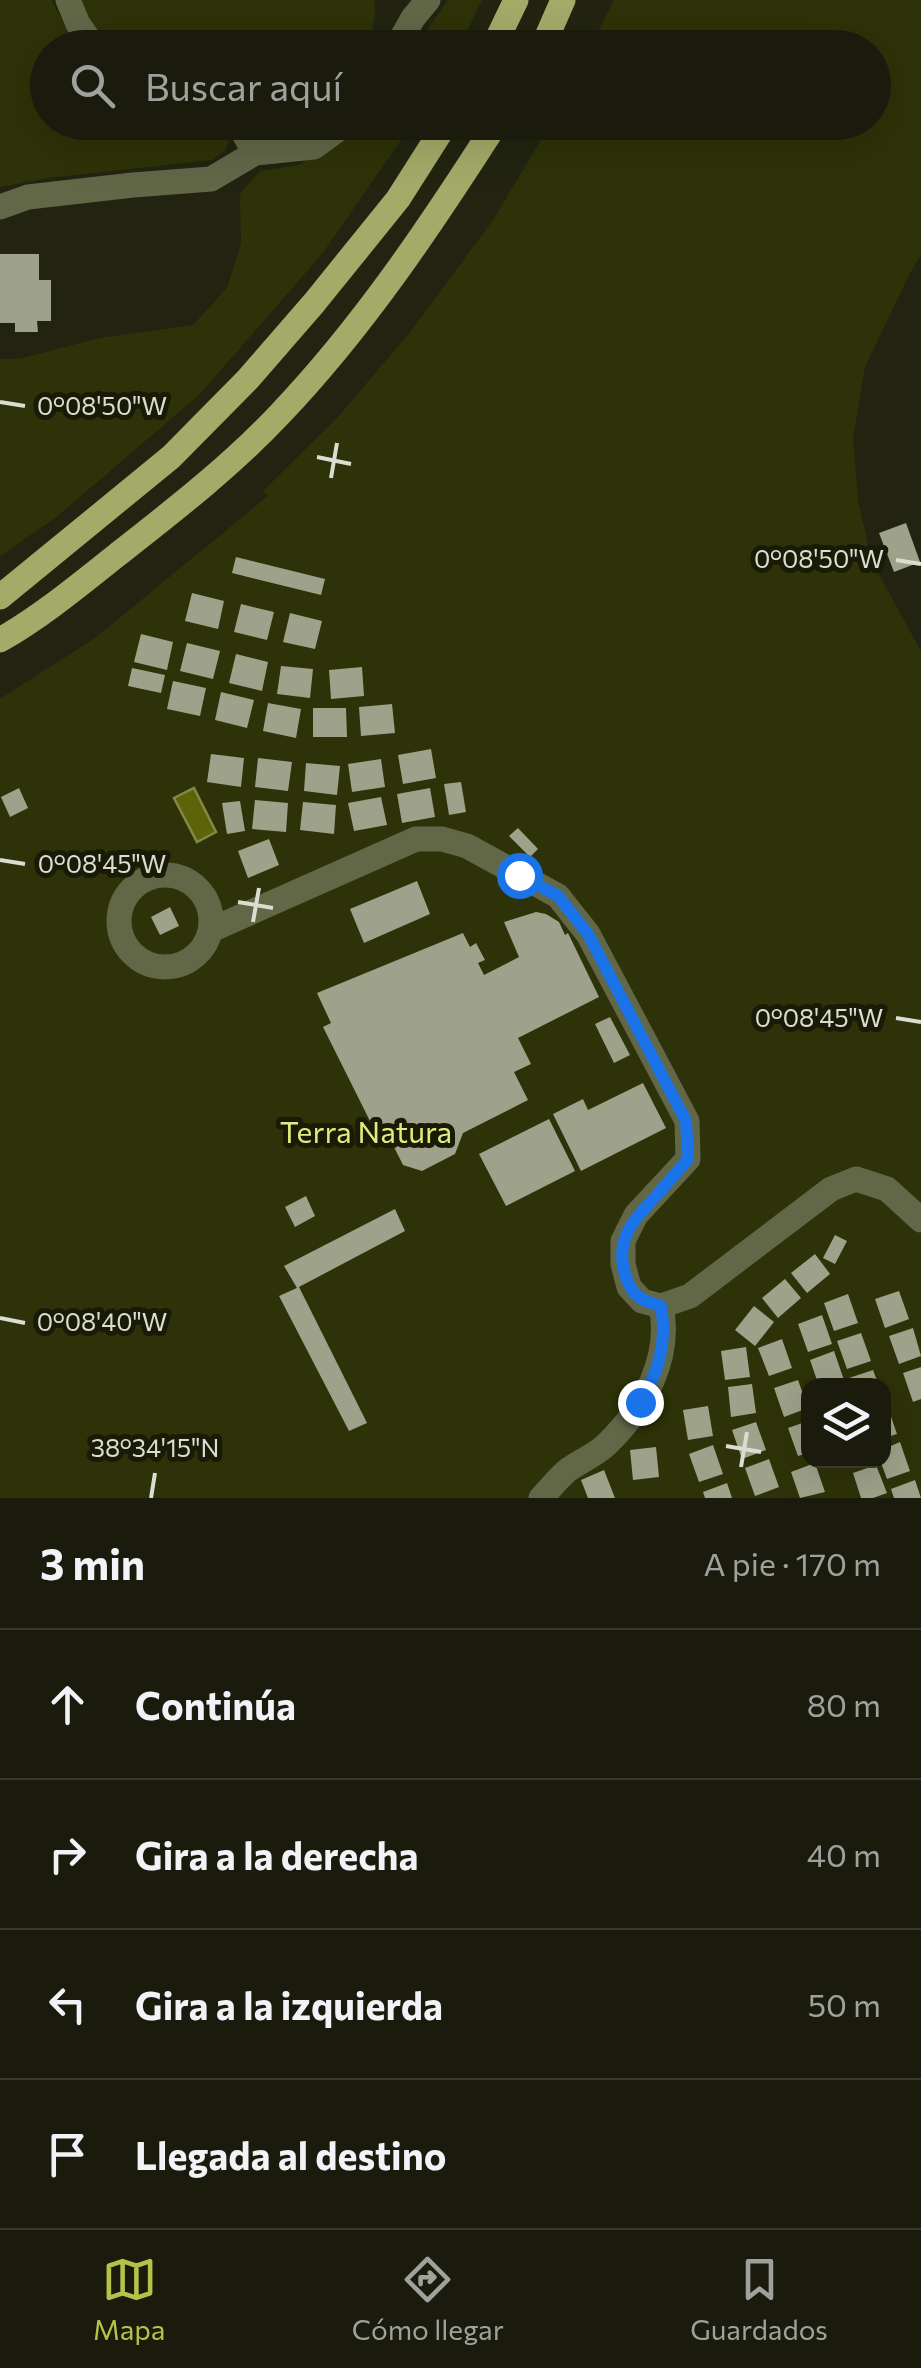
<!DOCTYPE html>
<html lang="es">
<meta charset="utf-8">
<style>
:root{--surface:#1a1b0d;--page:#232416;--text:#f1f3f6;--muted:#9fa19d;--line:#38392e;--accent:#b6c149}
body{margin:0;font-family:Commissioner,sans-serif;background:var(--page);color:var(--text)}
.controls{position:absolute;right:30px;bottom:30px;display:grid;overflow:hidden;border-radius:20px;box-shadow:0 10px 40px #0002}
.controls button{width:90px;height:90px;display:grid;place-items:center;padding:0;border:0;border-bottom:2px solid var(--line);background:var(--surface);color:var(--text);font:50px sans-serif}
.stop{position:absolute;width:30px;height:30px;margin:-22px;border:8px solid #1a73e8;border-radius:50%;background:#fff}
.stop.end{background:#1a73e8;border-color:#fff;box-shadow:0 2px 10px #0008}
.list{margin:0;padding:0;list-style:none}
h2{display:flex;justify-content:space-between;align-items:center;height:130px;margin:0;padding:0 40px;font-size:42px}
h2 small{font-size:32px;font-weight:400;color:var(--muted)}
.list li{display:grid;grid-template-columns:65px 1fr auto;gap:30px;align-items:center;box-sizing:border-box;height:150px;padding:0 40px;border-top:2px solid var(--line)}
.list b{display:block;font-size:38px;white-space:nowrap}
.list em{font-size:32px;font-style:normal;color:var(--muted)}
.icon{flex:none;width:55px;height:55px;fill:none;stroke:currentColor;stroke-width:2;stroke-linecap:round;stroke-linejoin:round}
.map{position:relative;flex:none;width:921px;height:1498px;overflow:hidden}
.search{position:absolute;background:var(--surface);box-shadow:0 10px 40px #0002;left:30px;right:30px;top:30px;height:110px;display:flex;align-items:center;gap:25px;box-sizing:border-box;padding:0 35px;border-radius:55px;color:var(--muted);font-size:38px}
.sheet{height:730px;background:var(--surface)}
nav{display:flex;justify-content:space-around;align-items:center;box-sizing:border-box;height:140px;border-top:2px solid var(--line);background:var(--surface);font-size:28px;color:var(--muted)}
nav a{display:grid;justify-items:center;gap:5px}
nav .on{color:var(--accent)}
.map>svg:first-child{display:block}
</style>
<div class="map">
<svg width="921" height="1498" viewBox="0 0 921 1498">
<rect width="100%" height="100%" fill="#222411"/>
<path fill="#2e3208" fill-rule="evenodd" d="M0,0H51L79,47L48,48V122L196,123L229,140L225,151L212,160L48,178L0,187Z
M77,0H374L375,10L370,47L110,48L101,39Z
M448,0H482L459,47H415Z
M614,0H921V255L910,273L865,367L853,438L858,500L872,562L921,651V1498H0V699L95,638L268,496L263,491L337,418L411,331L493,220L551,123L874,122V48L590,47ZM808,1386H884V1460H808Z
M359,123H413L322,254L199,395L54,519L0,556V359H19L100,338L193,325L227,288L241,244L240,194L260,171L298,165L344,139Z"/>
<path fill="#5c6309" stroke="#828845" stroke-width="2.5" d="M194,788L216,832L197,842L174,798Z"/>
<path fill="#9ea28a" d="M0,254H39V280H51V321H37L38,332H15V323H0Z
M906,523L920,562L894,572L879,533Z
M236,557L325,579L321,595L232,573Z
M192,593L224,601L218,629L185,621Z
M241,604L274,612L267,640L234,632Z
M290,613L322,621L315,649L283,642Z
M141,634L173,642L167,670L134,662Z
M187,643L220,651L213,679L180,671Z
M236,654L268,662L262,691L229,683Z
M281,666L313,669L310,698L277,694Z
M362,667L364,696L331,699L329,670Z
M132,668L165,675L161,693L128,686Z
M173,681L206,688L200,716L167,709Z
M221,692L254,700L247,728L215,720Z
M268,703L301,709L296,738L263,731Z
M392,704L395,733L361,736L359,707Z
M313,708H346L347,737H313Z
M431,749L436,778L403,784L398,755Z
M211,754L244,758L241,787L207,782Z
M258,758L292,762L288,791L255,787Z
M381,759L385,787L352,792L348,764Z
M306,763L340,766L337,795L304,791Z
M461,782L466,812L449,815L444,784Z
M19,788L28,808L10,817L1,797Z
M430,788L435,817L402,823L397,794Z
M381,797L387,825L354,831L348,803Z
M255,800L288,803L286,832L252,829Z
M240,801L245,831L227,834L222,803Z
M303,802L336,805L334,834L300,830Z
M518,828L538,849L530,857L509,836Z
M269,839L279,865L248,878L238,851Z
M417,881L430,914L364,943L350,909Z
M170,907L179,926L160,935L151,917Z
M536,912L546,914L559,922L565,935L568,933L599,997L518,1038L531,1064L514,1072L528,1100L463,1133L455,1154L422,1171L403,1165L388,1135L379,1139L323,1027L331,1023L317,993L463,933L470,947L476,943L485,960L478,963L484,975L519,957L504,922Z
M610,1017L630,1055L614,1063L595,1024Z
M643,1083L666,1128L581,1171L553,1114L583,1099L588,1110Z
M549,1119L575,1171L506,1206L479,1154Z
M306,1196L315,1216L295,1227L285,1207Z
M395,1209L405,1231L297,1288L284,1266Z
M835,1235L847,1241L835,1264L823,1258Z
M815,1254L830,1274L807,1293L791,1273Z
M785,1279L801,1298L778,1318L762,1298Z
M299,1287L367,1423L349,1431L279,1296Z
M899,1291L909,1319L885,1328L875,1299Z
M848,1294L858,1323L834,1331L824,1303Z
M754,1306L774,1322L755,1346L735,1330Z
M822,1315L832,1344L808,1352L798,1324Z
M913,1328L921,1356L899,1364L889,1336Z
M861,1333L871,1361L847,1369L837,1341Z
M782,1339L792,1368L769,1376L758,1348Z
M746,1347L750,1377L725,1380L721,1351Z
M834,1351L844,1380L828,1386H819L810,1360Z
M921,1367V1399L913,1402L903,1373Z
M873,1370L879,1386H852L849,1378Z
M798,1380L808,1408L784,1417L774,1388Z
M752,1384L756,1413L731,1417L728,1387Z
M887,1405L897,1434L884,1438V1407Z
M708,1406L713,1436L688,1440L683,1410Z
M808,1421V1453L798,1456L788,1428Z
M756,1422L766,1450L742,1459L732,1430Z
M900,1442L910,1471L887,1479L880,1460H884V1449Z
M713,1445L723,1474L699,1482L689,1454Z
M656,1447L659,1477L633,1480L630,1450Z
M769,1459L779,1487L755,1496L745,1468Z
M815,1463L825,1492L800,1498L791,1472Z
M876,1465L887,1493L873,1498H861L853,1473Z
M604,1470L615,1498H588L581,1480Z
M915,1480L921,1498H894L891,1489Z
M727,1483L732,1498H705L703,1492Z"/>
<g fill="none" stroke-linecap="round" stroke-linejoin="round">
<path stroke="#626748" stroke-width="25" d="M68,0L78,24L95,48
M396,48L413,18L428,0
M231,122L239,125L255,153L314,147L348,122
M0,207L28,197L133,185L211,179L255,153
M119 921a46 46 0 1 1 92 0a46 46 0 1 1-92 0Z
M211,930L416,839H442L467,846L558,896L588,934L687,1121L688,1159L636,1215L623,1241V1264L629,1287L642,1301L661,1306L690,1296L831,1189L856,1179L887,1189L921,1220
M541,1498C550,1489 558,1478 568,1470C580,1461 596,1455 607,1444C644,1408 672,1358 661,1306"/>
<path stroke="#a3ab69" stroke-width="25" d="M493,48L516,0
M542,48L563,0
M0,597L171,457L248,379L314,303L398,199L447,122
M0,640C42,616 79,585 117,555C173,511 230,467 279,415C363,327 431,225 497,122"/>
</g>
<g fill="none" stroke-linecap="round" stroke-linejoin="round">
<path stroke="#1a73e8" stroke-width="12" d="M519,875L558,896L588,934L686,1121L688,1159C678,1171 667,1183 657,1195C635,1218 616,1237 624,1270C630,1294 638,1300 661,1306C667,1340 659,1373 640,1402"/>
</g>
<path fill="none" stroke="#dbddd0" stroke-width="4" d="M0,402L25,406M317,457L351,464M331,478L337,443M896,560L921,564M0,860L25,864M238,902L273,908M253,922L259,888M896,1018L921,1022M0,1318L25,1323M726,1446L761,1452M741,1467L747,1432M151,1498L155,1473"/>
<g text-anchor="middle" stroke-width="10" stroke-linejoin="round" paint-order="stroke">
<g font-size="30" fill="#deeb7e" stroke="#191b07">
<text x="366" y="1143">Terra Natura</text>
</g>
</g>
<g font-size="25" text-anchor="middle" fill="#dbddd0" stroke="#191b07" stroke-width="10" stroke-linejoin="round" paint-order="stroke">
<text x="102" y="415">0°08'50"W</text>
<text x="819" y="568">0°08'50"W</text>
<text x="102" y="873">0°08'45"W</text>
<text x="819" y="1027">0°08'45"W</text>
<text x="102" y="1331">0°08'40"W</text>
<text x="155" y="1457">38°34'15"N</text>
</g>
</svg>
<div class="controls">
<button><svg class="icon" aria-label="layers" viewBox="0 0 24 24"><path d="M12 4l9 5-9 5-9-5zM3 14l9 5 9-5"/></svg></button>
</div>
<div class="stop" style="left:519px;top:875px"></div>
<div class="stop end" style="left:640px;top:1402px"></div>
<div class="search"><svg class="icon" aria-label="search" viewBox="0 0 24 24"><circle cx="10" cy="10" r="6"/><path d="M15 15l6 6"/></svg>Buscar aquí</div>
</div>
<section class="sheet">
<h2>3 min<small>A pie · 170 m</small></h2>
<ul class="list">
<li><svg class="icon" aria-label="ahead" viewBox="0 0 24 24"><path d="M12 20V5M6 11l6-6 6 6"/></svg><div><b>Continúa</b></div><em>80 m</em></li>
<li><svg class="icon" aria-label="right" viewBox="0 0 24 24"><path d="M7 20v-9h11M14 6l5 5-5 5"/></svg><div><b>Gira a la derecha</b></div><em>40 m</em></li>
<li><svg class="icon" aria-label="left" viewBox="0 0 24 24"><path d="M17 20v-9H6M10 6l-5 5 5 5"/></svg><div><b>Gira a la izquierda</b></div><em>50 m</em></li>
<li><svg class="icon" aria-label="arrive" viewBox="0 0 24 24"><path d="M6 21V4h12l-3 4 3 4H6"/></svg><div><b>Llegada al destino</b></div></li>
</ul>
</section>
<nav>
<a class="on"><svg class="icon" aria-label="map" viewBox="0 0 24 24"><path d="M3 6l6-2 6 2 6-2v14l-6 2-6-2-6 2zM9 4v14M15 6v14"/></svg>Mapa</a>
<a><svg class="icon" aria-label="directions" viewBox="0 0 24 24"><path d="M12 3l9 9-9 9-9-9zM9 14v-3h6M13 9l2 2-2 2"/></svg>Cómo llegar</a>
<a><svg class="icon" aria-label="saved" viewBox="0 0 24 24"><path d="M7 4h10v16l-5-4-5 4z"/></svg>Guardados</a>
</nav>
